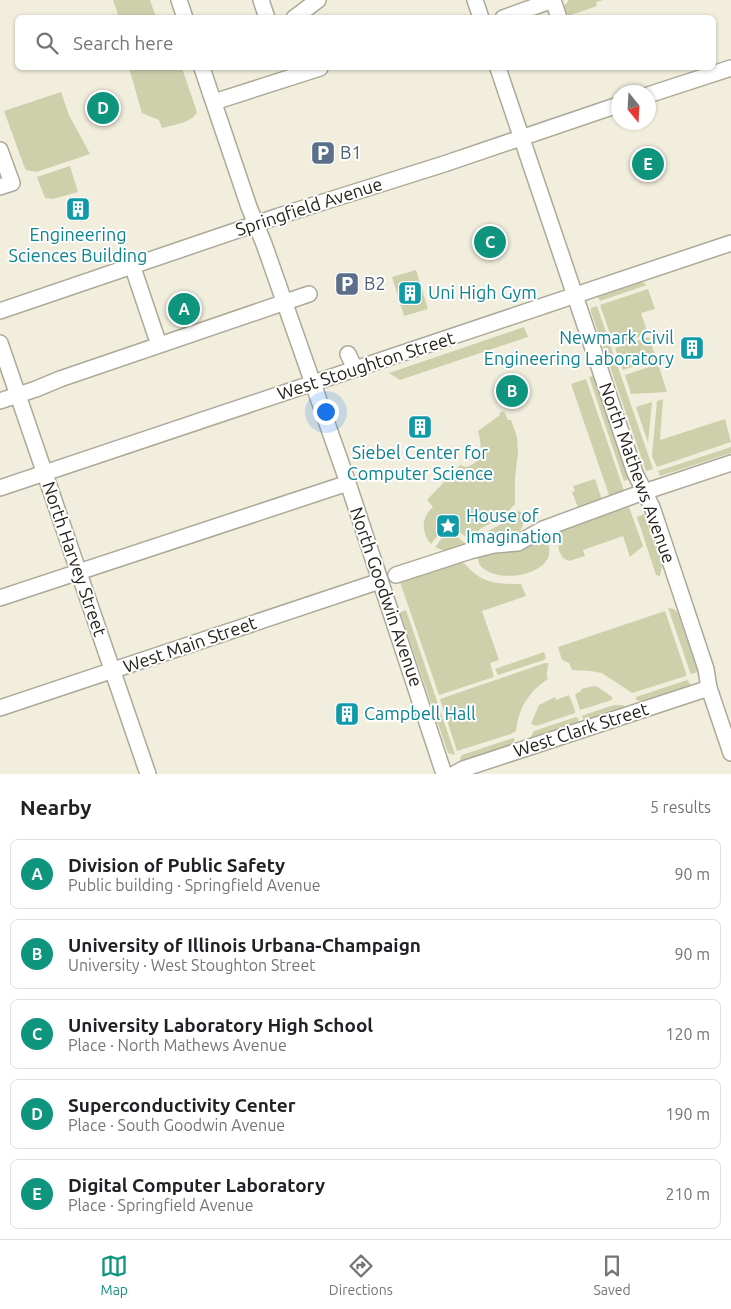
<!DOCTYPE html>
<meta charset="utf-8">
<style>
:root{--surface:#fff;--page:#f2f2f2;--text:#202124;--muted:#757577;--line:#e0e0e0;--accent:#0f947e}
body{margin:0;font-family:Ubuntu,sans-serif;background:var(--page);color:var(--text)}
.compass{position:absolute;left:611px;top:85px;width:45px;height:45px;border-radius:50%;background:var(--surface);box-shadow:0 1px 4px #0004;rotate:162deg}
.you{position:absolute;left:325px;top:411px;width:18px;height:18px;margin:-12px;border:4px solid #fff;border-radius:50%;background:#1a73e8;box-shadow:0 0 0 8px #1a73e833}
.badge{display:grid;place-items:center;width:32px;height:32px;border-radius:50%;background:var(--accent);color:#fff;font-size:16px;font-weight:700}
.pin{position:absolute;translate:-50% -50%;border:2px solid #fff;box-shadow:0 1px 5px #0006}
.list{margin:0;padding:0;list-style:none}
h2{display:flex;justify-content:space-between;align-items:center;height:65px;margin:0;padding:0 20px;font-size:21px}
h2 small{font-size:16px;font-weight:400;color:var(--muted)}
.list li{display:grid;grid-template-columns:32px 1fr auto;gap:15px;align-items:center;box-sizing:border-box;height:70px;margin:0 10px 10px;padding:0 10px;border:1px solid var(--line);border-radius:8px}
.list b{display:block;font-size:19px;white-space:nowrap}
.list p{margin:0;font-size:16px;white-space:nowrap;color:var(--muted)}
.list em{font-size:16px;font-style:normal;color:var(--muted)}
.icon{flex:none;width:28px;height:28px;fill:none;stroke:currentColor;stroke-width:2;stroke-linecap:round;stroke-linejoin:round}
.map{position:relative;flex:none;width:731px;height:774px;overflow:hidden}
.search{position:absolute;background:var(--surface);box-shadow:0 1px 4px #0004;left:15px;right:15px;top:15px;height:55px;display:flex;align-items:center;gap:12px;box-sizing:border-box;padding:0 18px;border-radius:8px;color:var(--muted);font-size:19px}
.sheet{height:465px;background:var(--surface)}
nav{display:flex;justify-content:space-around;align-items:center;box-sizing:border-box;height:70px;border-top:1px solid var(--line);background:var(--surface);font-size:14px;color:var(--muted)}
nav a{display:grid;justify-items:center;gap:2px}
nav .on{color:var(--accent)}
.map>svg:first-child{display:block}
</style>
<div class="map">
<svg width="731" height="774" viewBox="0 0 731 774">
<rect width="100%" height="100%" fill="#f2eedd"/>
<path fill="#cdd0ab" d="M113,0H150L156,17H119Z
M569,0H603L596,2L597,6L568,16L564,6Z
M129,68H182L197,112C192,123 173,125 162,128L159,120L142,113Z
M61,92L69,115L90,154L36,172L26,170L24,166L4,111Z
M70,166L78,192L53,199L45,198L37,177Z
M416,270L428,309L404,316L392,277Z
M642,282L647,285L600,301L598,297Z
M648,289L655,309L641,313L648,334L614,345L600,305Z
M597,306L653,469L646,471L591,312V308Z
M524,327L528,337L400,380L389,373Z
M649,337L656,359L623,370L615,348Z
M658,364L667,392L631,394L625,375Z
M597,375L632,478L624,481L589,377Z
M586,379L624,491L610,498L571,384Z
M663,399L660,440L725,419L731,442L657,467L652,456L657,401Z
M652,402L648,443L636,407Z
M504,411L508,420H511L517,437L518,453L515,478V504L503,517L480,529L469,540L455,528V524L452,520H444L441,525L442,530L431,544C421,532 421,518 433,507L427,500L460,465L466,467C484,462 482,445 478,431L500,415L499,413Z
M731,447V453L660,476L658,471Z
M595,479L602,500L579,510L572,492L575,491L573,486Z
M629,507L643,546L630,557L623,536L583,550L585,556L569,561L563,558L559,551L557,535L560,531Z
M518,511L523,513C527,539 507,537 488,539L486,535L488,531L505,522Z
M644,514L662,566L660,576L656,575L637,517Z
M452,532L466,544C456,551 446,553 435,547L446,533Z
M540,539L547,542C563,573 496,588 479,564L478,559L480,555L503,550L521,551Z
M461,563L465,564C482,584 497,584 521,584L526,596L482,611L499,660L490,663L494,677L439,695L400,582Z
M668,608L674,609L678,613L698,672L691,674L690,672Z
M406,610L455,754L454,755L448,753L400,612Z
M665,611L686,673V676L632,693L602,673L590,671L572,670L569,663L562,660L558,647Z
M544,652L546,658L544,660L498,675L495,669Z
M545,663H548C549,668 545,673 548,679C529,691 518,709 516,731L511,734L457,751L440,699Z
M687,680L689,682L692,689L647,702L636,700V697Z
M593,686L598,687L612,697V700L580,710L575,694L581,691V689Z
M569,695L575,710V713L536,726L531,724L539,705L555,697L556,700Z
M614,705H624L623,710L585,724L582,716L584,715Z
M576,717L578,718L581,726L533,741L530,738L534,731Z
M513,738L515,740L508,749L462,765L460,758L462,755Z"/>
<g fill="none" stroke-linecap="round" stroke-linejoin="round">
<defs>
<path id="minor" d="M179,0L185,18
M261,0L267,18
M475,0L481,18
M553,0L559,18
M294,18L318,0
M503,18L553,0
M202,68L249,207L264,244L348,483L444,774
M498,68L635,473L652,507L706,669L709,688L731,753
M648,95L731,68
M214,102L320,68
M0,150L12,183L0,187
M132,265L159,345
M0,311L279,216L444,164L618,105
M0,343L148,774
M348,354L355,369
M0,401L36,389L60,379L309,294
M0,488L731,243
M396,575L470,551L494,545L518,543L543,529L638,494L731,463
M0,598L348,483
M0,708L380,581
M454,774L463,769L709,688"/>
</defs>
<use href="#minor" stroke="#ada999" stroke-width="18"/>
<use href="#minor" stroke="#fff" stroke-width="15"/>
</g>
<defs>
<symbol id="parking-square" viewBox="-11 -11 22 22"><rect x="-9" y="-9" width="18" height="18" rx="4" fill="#5c6f8a" stroke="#fff"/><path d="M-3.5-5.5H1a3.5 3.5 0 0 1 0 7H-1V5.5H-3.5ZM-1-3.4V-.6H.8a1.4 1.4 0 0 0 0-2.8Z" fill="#fff"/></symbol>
<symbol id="building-square" viewBox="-11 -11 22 22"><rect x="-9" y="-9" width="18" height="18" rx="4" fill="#0f9aa8" stroke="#fff"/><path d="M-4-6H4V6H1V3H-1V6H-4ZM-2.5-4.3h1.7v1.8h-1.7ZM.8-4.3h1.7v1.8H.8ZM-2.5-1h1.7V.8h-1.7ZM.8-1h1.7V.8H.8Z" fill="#fff"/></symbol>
<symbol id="sight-square" viewBox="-11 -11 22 22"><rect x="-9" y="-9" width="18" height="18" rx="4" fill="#0f9aa8" stroke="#fff"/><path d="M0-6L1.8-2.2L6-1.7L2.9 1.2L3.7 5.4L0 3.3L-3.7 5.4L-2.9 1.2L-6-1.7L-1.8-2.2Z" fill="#fff"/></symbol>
</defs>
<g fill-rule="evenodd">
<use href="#parking-square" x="309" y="139" width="28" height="28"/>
<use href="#building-square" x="64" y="195" width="28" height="28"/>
<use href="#parking-square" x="333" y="270" width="28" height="28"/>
<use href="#building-square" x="396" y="279" width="28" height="28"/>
<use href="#building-square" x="678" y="334" width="28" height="28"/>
<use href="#building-square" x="406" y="413" width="28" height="28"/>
<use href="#sight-square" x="434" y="512" width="28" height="28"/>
<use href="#building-square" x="333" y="700" width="28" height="28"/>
</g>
<g text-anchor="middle" stroke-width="4" stroke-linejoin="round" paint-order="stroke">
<g font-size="18" fill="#4e5e75" stroke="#fff" text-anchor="start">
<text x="340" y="159">B1</text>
<text x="364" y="290">B2</text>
</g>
<g font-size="18" fill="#24231c" stroke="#fff">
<text transform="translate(309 207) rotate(-18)" y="6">Springfield Avenue</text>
<text transform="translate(366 366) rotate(-18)" y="6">West Stoughton Street</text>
<text transform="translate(637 473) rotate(70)" y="6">North Mathews Avenue</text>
<text transform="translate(74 559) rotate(71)" y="6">North Harvey Street</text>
<text transform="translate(386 597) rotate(71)" y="6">North Goodwin Avenue</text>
<text transform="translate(190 645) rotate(-19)" y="6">West Main Street</text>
<text transform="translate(581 730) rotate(-18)" y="6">West Clark Street</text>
</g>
<g font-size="18" fill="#0d838f" stroke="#fff" text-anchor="start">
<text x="78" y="241" text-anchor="middle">Engineering<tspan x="78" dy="21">Sciences Building</tspan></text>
<text x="428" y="299">Uni High Gym</text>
<text x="674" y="344" text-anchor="end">Newmark Civil<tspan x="674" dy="21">Engineering Laboratory</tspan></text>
<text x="420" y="459" text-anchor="middle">Siebel Center for<tspan x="420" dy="21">Computer Science</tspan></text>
<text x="466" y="522">House of<tspan x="466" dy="21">Imagination</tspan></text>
<text x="364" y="720">Campbell Hall</text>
</g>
</g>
</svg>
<svg class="compass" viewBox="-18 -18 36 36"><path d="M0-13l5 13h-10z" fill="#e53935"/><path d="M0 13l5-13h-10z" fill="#757577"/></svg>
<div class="you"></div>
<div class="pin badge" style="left:184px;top:309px">A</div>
<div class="pin badge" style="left:512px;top:391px">B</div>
<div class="pin badge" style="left:490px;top:242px">C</div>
<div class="pin badge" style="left:103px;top:108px">D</div>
<div class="pin badge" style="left:648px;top:164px">E</div>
<div class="search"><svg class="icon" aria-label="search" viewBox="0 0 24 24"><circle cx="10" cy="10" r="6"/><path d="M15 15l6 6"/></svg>Search here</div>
</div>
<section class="sheet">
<h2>Nearby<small>5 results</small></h2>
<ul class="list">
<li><span class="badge">A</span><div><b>Division of Public Safety</b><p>Public building · Springfield Avenue</p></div><em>90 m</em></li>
<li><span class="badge">B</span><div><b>University of Illinois Urbana-Champaign</b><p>University · West Stoughton Street</p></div><em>90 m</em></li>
<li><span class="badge">C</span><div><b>University Laboratory High School</b><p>Place · North Mathews Avenue</p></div><em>120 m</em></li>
<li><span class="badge">D</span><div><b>Superconductivity Center</b><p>Place · South Goodwin Avenue</p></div><em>190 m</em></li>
<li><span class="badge">E</span><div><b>Digital Computer Laboratory</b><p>Place · Springfield Avenue</p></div><em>210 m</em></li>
</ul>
</section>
<nav>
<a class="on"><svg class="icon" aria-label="map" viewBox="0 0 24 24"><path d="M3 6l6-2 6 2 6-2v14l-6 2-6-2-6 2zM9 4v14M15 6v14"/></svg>Map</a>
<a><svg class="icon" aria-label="directions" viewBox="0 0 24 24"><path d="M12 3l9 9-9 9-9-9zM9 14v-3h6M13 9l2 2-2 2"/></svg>Directions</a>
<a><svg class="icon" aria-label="saved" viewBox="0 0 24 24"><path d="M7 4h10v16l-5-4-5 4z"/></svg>Saved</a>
</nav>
